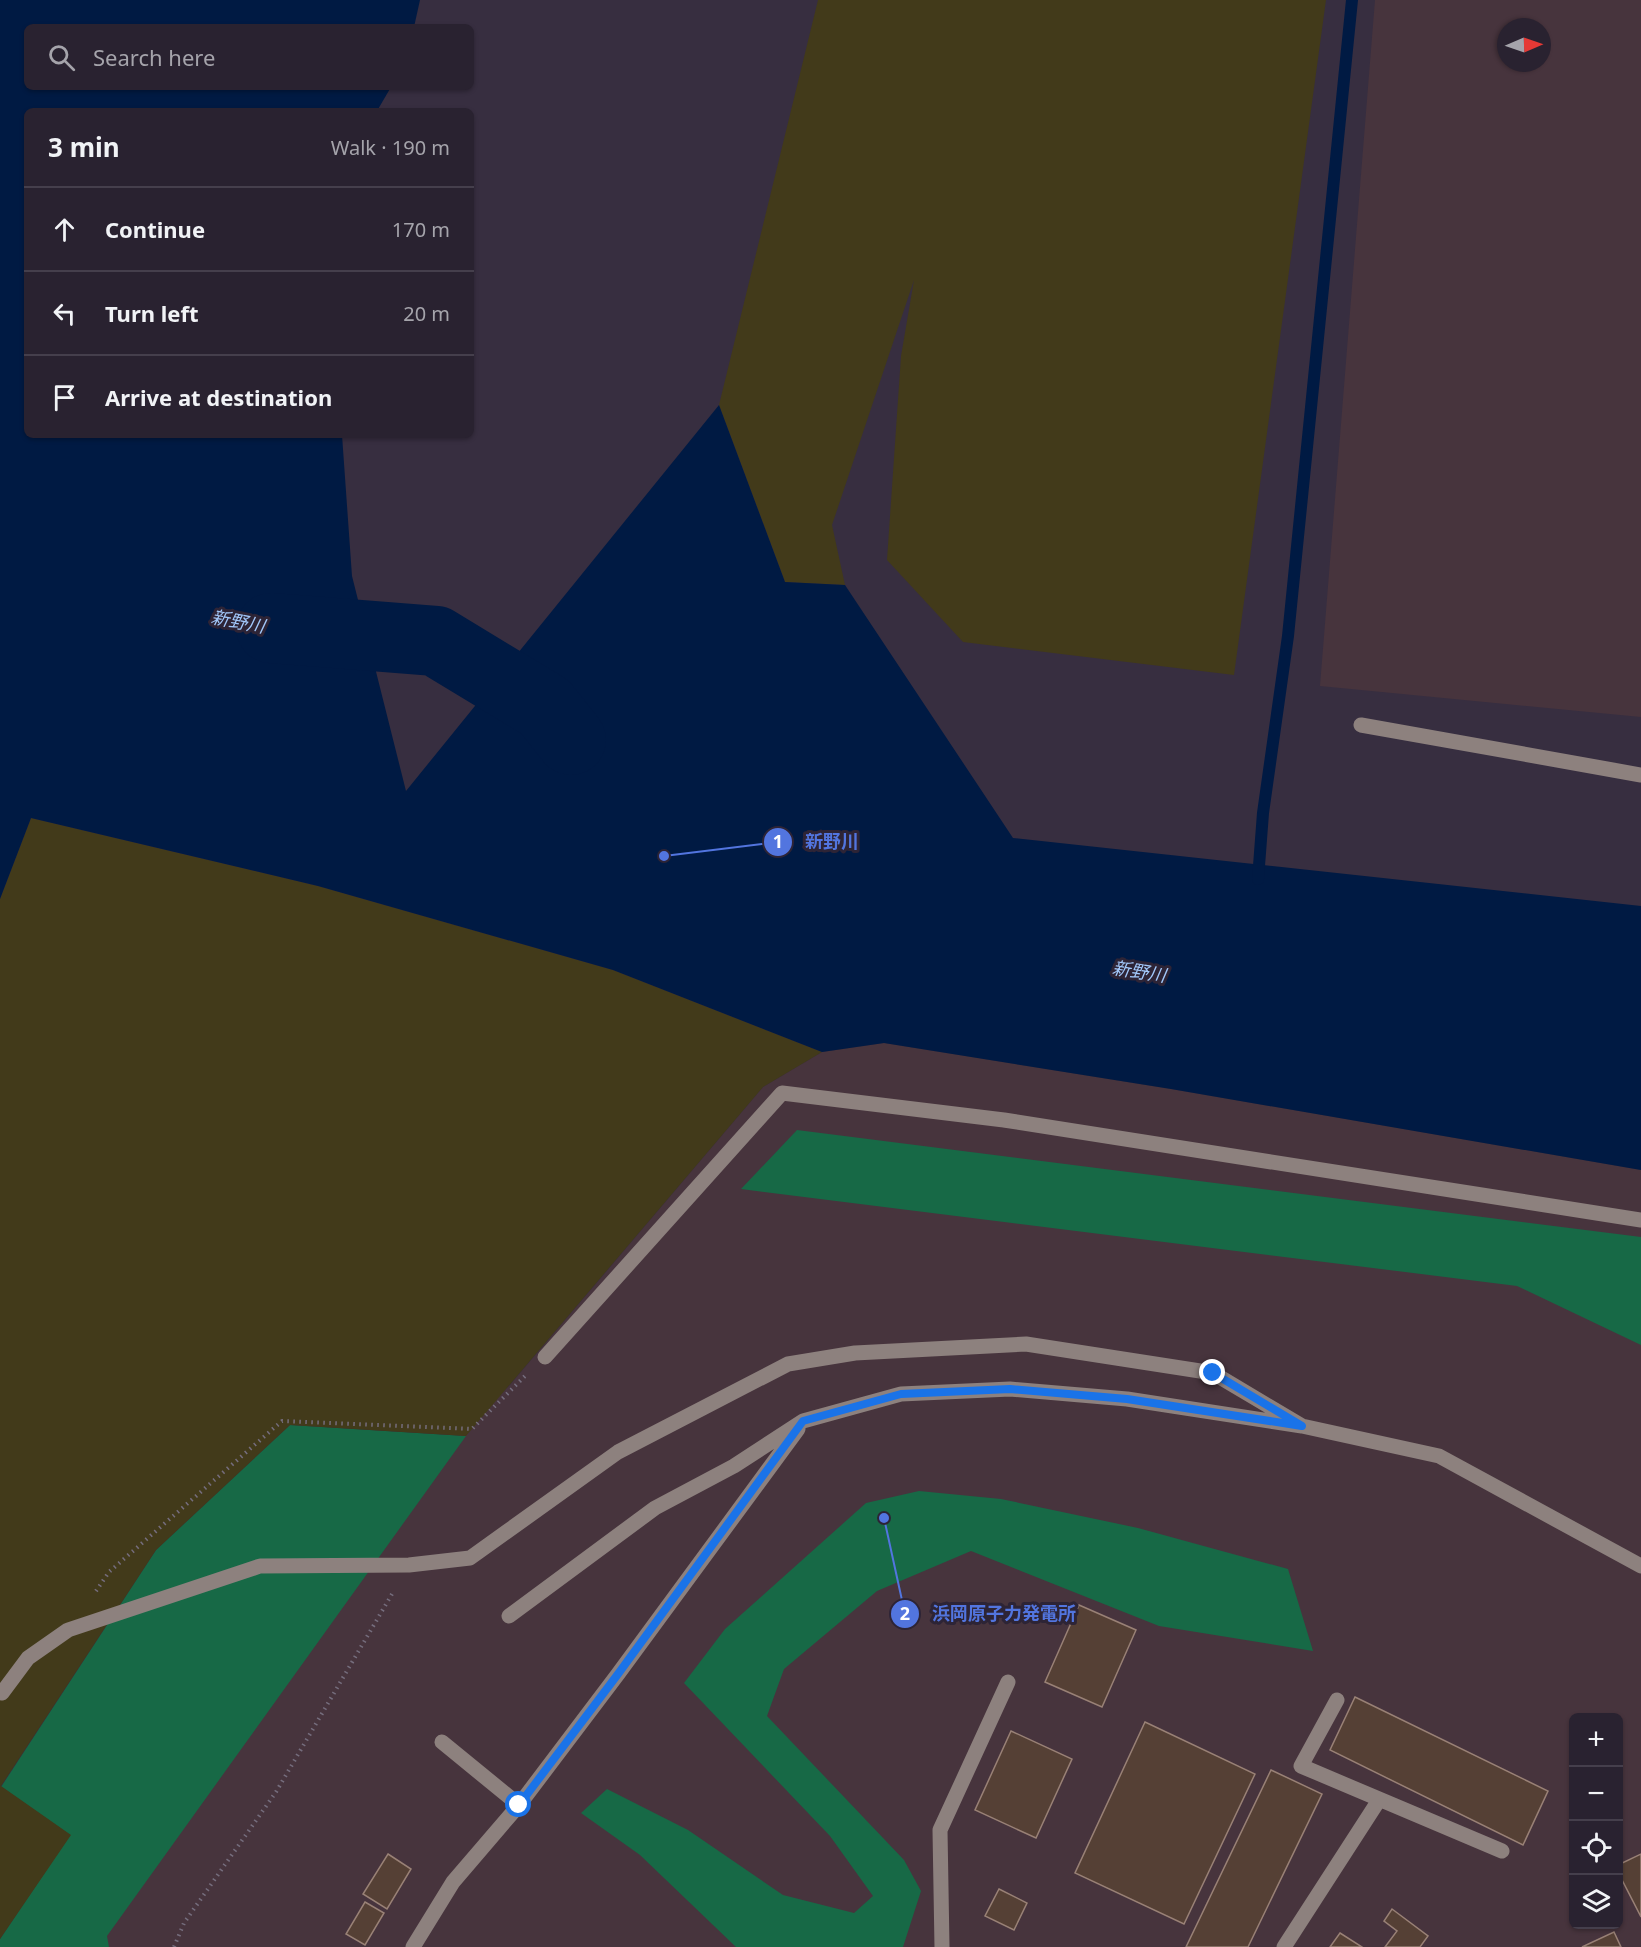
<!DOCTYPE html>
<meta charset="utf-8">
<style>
:root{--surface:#292230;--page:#352f3c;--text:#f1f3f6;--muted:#a5a4ab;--line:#453f4c}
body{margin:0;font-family:"Noto Sans","Noto Sans JP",sans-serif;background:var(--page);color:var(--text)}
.controls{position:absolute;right:18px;bottom:18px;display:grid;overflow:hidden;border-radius:9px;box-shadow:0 2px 4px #0004}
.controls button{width:54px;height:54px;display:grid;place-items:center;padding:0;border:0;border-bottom:2px solid var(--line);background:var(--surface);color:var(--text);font:30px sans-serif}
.compass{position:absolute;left:1497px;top:18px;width:54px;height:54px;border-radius:50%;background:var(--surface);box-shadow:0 2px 4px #0004;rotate:88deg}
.stop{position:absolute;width:18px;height:18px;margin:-14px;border:4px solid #1a73e8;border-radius:50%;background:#fff}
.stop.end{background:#1a73e8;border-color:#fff;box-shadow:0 2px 6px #0008}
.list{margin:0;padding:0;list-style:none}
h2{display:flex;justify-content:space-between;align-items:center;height:78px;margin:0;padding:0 24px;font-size:26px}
h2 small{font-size:20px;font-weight:400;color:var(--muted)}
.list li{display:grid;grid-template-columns:39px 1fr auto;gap:18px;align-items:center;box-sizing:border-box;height:84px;padding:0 24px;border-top:2px solid var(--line)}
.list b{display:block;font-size:22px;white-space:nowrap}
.list em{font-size:20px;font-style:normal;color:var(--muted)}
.icon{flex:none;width:33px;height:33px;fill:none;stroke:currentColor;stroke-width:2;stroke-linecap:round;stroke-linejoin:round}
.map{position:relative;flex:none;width:1641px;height:1947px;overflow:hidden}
.search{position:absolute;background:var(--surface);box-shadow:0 2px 4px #0004;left:24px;top:24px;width:450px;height:66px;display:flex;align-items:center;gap:15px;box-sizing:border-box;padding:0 21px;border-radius:9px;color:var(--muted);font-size:22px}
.panel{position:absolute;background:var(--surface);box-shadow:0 2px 4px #0004;left:24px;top:108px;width:450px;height:330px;border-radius:9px}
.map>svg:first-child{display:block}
</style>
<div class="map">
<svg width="1641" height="1947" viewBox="0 0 1641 1947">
<rect width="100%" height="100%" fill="#372e40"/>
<path fill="#47343d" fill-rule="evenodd" d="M1375,0H1641V717L1320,686ZM1506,27H1542V63H1506Z
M884,1043L1171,1089L1641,1170V1947H90L469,1423L509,1386L763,1087L822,1052ZM1574,1718H1618V1924H1574Z"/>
<path fill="#176946" d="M797,1130L1641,1237V1345L1517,1286L741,1189Z
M290,1425L466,1436L107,1936L109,1947H0V1939L70,1835L1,1787L156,1550Z
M919,1491L1001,1499L1138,1528L1288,1569L1313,1651L1159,1626L971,1551L877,1591L784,1669L767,1716L904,1860L921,1891L903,1947H736L640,1855L581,1813L607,1789L688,1830L783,1895L854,1913L873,1896L830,1836L684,1683L725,1629L866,1503Z"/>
<path fill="#423a1a" d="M818,0H1326L1234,675L963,642L887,560L901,356L914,280L832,525L845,585L785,582L719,405Z
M31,818L318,886L613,970L822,1052L763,1087L466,1436L290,1425L156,1550L1,1786L71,1835L0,1939V899Z"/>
<path fill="#001a43" d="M0,0H420L414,27H27V87H391L377,111H27V435H342L352,576L406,791L719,405L785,582L845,585L1013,838L1641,906V1170L1171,1089L884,1043L822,1052L613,970L318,886L31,818L0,899Z"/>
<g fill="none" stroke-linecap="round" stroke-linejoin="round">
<path stroke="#001a43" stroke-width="12" d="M1258,879L1263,813L1288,636L1352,0"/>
<path stroke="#001a43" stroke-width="70" d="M271,628L436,641L545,707L571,740"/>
</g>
<path fill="#554035" stroke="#998176" stroke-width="1.5" d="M1079,1605L1136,1630L1102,1707L1045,1682Z
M1355,1697L1548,1791L1523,1845L1330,1750Z
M1145,1722L1255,1774L1184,1924L1075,1873Z
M1011,1731L1072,1759L1036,1838L975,1810Z
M1271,1770L1322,1794L1248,1947H1186Z
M388,1854L411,1869L387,1909L363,1894Z
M1641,1854V1917L1618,1872V1865Z
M999,1889L1027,1903L1014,1930L985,1916Z
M365,1902L384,1913L365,1945L346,1934Z
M1392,1909L1428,1936L1420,1947H1385L1397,1931L1384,1921Z
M1614,1932L1621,1947H1582Z
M1340,1933L1362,1947H1330Z"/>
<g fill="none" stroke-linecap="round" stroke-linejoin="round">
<path stroke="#756d7d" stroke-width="4" stroke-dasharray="1.5 4.5" stroke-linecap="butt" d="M96,1591L109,1572L282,1421L472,1429L525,1376
M174,1947L184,1923L276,1792L392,1594"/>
<path stroke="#8d817e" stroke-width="15" d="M1361,725L1641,775
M545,1357L782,1093L1004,1120L1641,1220
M509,1616L655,1508L734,1466L803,1421L901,1394L1010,1389L1127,1399L1302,1426L1439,1456L1641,1566
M2,1693L28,1658L68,1630L260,1566L409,1565L470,1558L618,1452L788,1364L855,1353L1026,1344L1213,1373L1302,1426
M1337,1700L1301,1766L1502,1851
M442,1742L519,1805
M413,1947L453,1882L519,1805L618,1674L798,1429
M942,1947L940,1830L1008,1682
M1284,1947L1379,1800"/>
</g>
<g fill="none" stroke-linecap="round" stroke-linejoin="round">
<path stroke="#1a73e8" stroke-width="8" d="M519,1805L618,1674L803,1421L901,1394L1010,1389L1127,1399L1302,1426L1213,1373"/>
</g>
<g text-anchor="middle" stroke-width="6" stroke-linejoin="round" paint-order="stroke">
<g font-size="18" font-style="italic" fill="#a2c8fb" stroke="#2d2436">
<text transform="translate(238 622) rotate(11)" y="6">新野川</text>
<text transform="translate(1139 972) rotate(9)" y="6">新野川</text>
</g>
</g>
<path fill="none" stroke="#5275df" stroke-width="2" d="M664 856L778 842M884 1518L905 1614"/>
<g fill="#5275df" stroke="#2d2436" stroke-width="2">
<circle cx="664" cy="856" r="6"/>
<circle cx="884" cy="1518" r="6"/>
<circle cx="778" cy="842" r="15"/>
<circle cx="905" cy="1614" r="15"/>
</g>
<g font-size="18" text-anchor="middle" font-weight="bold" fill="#fff">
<text x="778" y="848">1</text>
<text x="905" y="1620">2</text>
</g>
<g font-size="18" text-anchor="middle" font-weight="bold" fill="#5275df" stroke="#2d2436" stroke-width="6" stroke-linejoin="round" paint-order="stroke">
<text x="832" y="848">新野川</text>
<text x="1004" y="1620">浜岡原子力発電所</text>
</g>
</svg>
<div class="controls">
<button>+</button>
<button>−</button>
<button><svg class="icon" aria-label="locate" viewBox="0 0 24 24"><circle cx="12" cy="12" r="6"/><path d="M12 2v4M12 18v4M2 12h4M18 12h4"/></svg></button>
<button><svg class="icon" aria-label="layers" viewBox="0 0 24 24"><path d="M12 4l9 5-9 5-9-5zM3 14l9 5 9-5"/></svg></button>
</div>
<svg class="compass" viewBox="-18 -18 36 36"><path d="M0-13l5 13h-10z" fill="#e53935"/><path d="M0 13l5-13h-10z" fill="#a5a4ab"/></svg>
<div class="stop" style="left:519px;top:1805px"></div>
<div class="stop end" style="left:1213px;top:1373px"></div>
<div class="search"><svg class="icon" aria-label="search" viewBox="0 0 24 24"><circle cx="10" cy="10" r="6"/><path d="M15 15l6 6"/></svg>Search here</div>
<section class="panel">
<h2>3 min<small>Walk · 190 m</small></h2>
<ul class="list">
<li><svg class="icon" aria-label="ahead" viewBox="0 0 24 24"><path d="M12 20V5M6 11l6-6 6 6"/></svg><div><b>Continue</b></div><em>170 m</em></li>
<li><svg class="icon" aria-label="left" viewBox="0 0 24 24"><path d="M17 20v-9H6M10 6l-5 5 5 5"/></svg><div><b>Turn left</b></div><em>20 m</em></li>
<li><svg class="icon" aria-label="arrive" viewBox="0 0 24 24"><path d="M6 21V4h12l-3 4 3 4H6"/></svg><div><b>Arrive at destination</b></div></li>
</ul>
</section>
</div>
